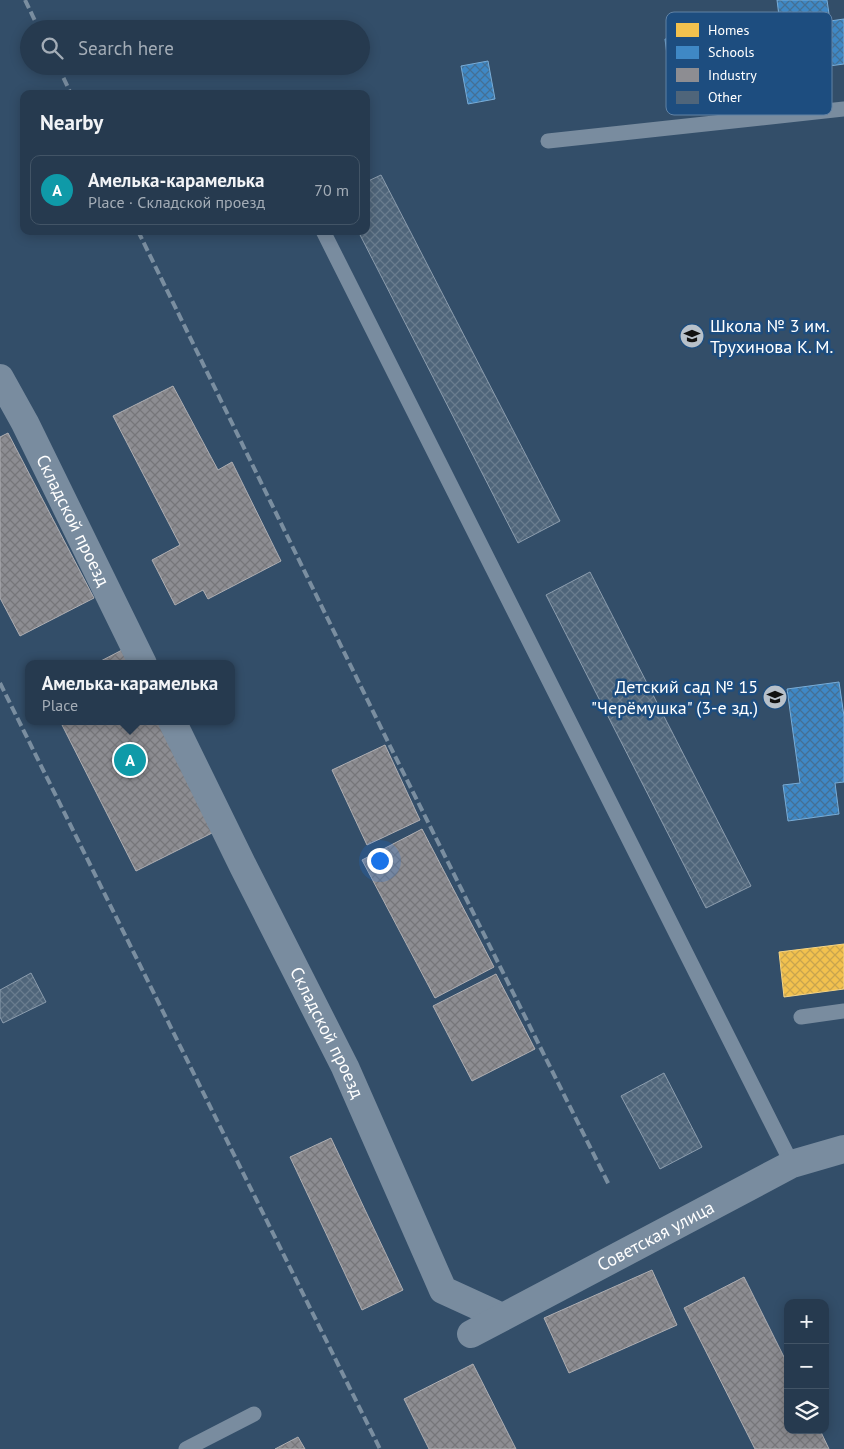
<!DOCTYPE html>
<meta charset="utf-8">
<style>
:root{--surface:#263a4f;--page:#324559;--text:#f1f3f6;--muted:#a4adb7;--line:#425466;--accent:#b8c1ca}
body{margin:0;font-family:"PT Sans",sans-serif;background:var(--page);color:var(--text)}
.controls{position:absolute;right:15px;bottom:15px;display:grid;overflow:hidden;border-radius:10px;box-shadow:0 2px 12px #0003}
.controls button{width:45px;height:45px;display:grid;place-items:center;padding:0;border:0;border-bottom:1px solid var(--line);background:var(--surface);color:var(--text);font:25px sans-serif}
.you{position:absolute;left:379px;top:860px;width:18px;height:18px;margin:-12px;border:4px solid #fff;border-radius:50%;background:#1a73e8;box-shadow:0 0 0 8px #1a73e833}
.badge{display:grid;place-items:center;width:32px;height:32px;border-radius:50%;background:var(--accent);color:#fff;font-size:16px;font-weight:700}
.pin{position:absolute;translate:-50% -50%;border:2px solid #fff;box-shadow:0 1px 5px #0006}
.popup{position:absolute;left:25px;top:660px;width:210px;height:65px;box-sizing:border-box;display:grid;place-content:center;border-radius:10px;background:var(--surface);filter:drop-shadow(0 1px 4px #0005);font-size:16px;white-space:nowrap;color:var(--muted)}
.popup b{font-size:19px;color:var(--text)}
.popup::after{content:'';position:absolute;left:50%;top:100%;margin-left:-10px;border:10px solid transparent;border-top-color:var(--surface)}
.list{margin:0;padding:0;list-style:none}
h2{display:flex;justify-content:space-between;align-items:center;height:65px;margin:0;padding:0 20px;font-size:21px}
h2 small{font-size:16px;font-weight:400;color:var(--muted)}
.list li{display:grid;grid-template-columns:32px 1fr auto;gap:15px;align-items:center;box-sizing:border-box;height:70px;margin:0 10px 10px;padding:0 10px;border:1px solid var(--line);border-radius:10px}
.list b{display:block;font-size:19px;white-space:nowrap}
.list p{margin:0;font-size:16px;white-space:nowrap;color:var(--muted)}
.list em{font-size:16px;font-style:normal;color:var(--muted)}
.icon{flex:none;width:28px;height:28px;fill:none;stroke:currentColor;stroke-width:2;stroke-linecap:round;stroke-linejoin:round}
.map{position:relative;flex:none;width:844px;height:1449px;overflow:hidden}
.search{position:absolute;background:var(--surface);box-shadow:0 2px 12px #0003;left:20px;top:20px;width:350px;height:55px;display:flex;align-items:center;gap:12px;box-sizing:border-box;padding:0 18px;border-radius:28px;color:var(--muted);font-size:19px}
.panel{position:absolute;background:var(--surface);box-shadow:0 2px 12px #0003;left:20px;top:90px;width:350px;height:145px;border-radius:10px}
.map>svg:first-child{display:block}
</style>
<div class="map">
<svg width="844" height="1449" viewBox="0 0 844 1449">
<defs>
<pattern id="homes-cross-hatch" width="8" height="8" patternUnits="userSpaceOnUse" patternTransform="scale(1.25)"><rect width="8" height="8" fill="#f2c14e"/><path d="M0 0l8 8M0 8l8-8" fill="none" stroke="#c8a44e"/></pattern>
<pattern id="schools-cross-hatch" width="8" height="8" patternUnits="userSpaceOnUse" patternTransform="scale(1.25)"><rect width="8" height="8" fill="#3f88c5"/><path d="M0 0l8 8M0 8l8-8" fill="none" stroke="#447095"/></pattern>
<pattern id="industry-cross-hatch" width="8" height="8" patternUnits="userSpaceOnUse" patternTransform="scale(1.25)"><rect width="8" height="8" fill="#8d8d92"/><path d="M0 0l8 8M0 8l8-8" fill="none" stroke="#76767a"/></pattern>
<pattern id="building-cross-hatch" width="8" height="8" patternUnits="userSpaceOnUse" patternTransform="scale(1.25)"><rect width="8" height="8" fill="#4f657a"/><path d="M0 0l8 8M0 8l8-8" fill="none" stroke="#697c8e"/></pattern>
</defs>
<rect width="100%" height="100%" fill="#334e69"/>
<path fill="url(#homes-cross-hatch)" stroke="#f6d483" d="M844,944V989L784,997L779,952Z"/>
<path fill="url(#schools-cross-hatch)" stroke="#79acd6" d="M777,0H827L830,21L844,19V64L671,87L665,39L780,24Z
M488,61L495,99L468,104L461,66Z
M839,682L844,716V782L835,783L839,814L788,821L783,785L800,783L787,689Z"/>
<path fill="url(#industry-cross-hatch)" stroke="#afafb3" d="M173,386L218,470L232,462L281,561L208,599L203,590L175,605L152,560L180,545L113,416Z
M8,433L94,598L20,636L0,598V437Z
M124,649L132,664H95Z
M60,721H161L216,831L136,871Z
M385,745L420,820L367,845L332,770Z
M422,829L494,967L435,998L362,860Z
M496,974L535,1049L472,1081L433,1006Z
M331,1138L403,1290L362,1310L290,1157Z
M652,1270L677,1325L569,1373L544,1318Z
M744,1277L788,1365V1430H820L829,1449H755L684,1308Z
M473,1364L516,1449H429L404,1399Z
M298,1437L305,1449H275Z"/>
<path fill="url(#building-cross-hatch)" stroke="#8c9dae" d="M381,175L560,521L518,543L358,231H366V182Z
M590,572L751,886L706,908L546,595Z
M31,973L46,1002L3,1023L0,1017V990Z
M664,1073L702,1147L660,1169L621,1096Z"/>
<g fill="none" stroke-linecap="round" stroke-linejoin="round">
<path stroke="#798c9f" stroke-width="15" d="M548,141L844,109
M323,231L792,1164
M801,1017L844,1011
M186,1449L254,1414"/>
<g stroke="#798c9f" stroke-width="28">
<path id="s1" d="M0,378L25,423L143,664"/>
<path id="s2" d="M172,721L244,868L345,1067L443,1290L502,1317"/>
<path id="s3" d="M471,1334L792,1164L844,1149"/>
</g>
<path stroke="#7a8ea0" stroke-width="4" stroke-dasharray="9 4" stroke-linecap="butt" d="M25,0L39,29
M58,66L71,94
M138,231L389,744L609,1185
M0,683L380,1449"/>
</g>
<defs>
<symbol id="school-disc" viewBox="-11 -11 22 22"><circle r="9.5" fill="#b8c1ca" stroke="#1d4d7f"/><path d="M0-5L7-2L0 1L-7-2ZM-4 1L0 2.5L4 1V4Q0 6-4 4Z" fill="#111"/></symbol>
</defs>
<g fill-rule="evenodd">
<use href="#school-disc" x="678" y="322" width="28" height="28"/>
<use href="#school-disc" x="761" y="683" width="28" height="28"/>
</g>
<g text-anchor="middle" stroke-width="5" stroke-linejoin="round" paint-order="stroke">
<g font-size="18" fill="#fff" stroke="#1d4d7f" text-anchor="start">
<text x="710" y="332">Школа № 3 им.<tspan x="710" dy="21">Трухинова К. М.</tspan></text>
<text x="758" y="693" text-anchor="end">Детский сад № 15<tspan x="758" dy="21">"Черёмушка" (3-е зд.)</tspan></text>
</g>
<g font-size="18" fill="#fff" stroke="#1d4d7f">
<text dy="6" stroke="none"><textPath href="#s1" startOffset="160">Складской проезд</textPath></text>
<text dy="6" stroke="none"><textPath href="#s2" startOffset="348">Складской проезд</textPath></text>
<text dy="6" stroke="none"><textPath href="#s3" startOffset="209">Советская улица</textPath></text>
</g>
</g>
<rect x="666" y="12" width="166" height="103" rx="8" fill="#1d4d7f" stroke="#6182a5" stroke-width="1"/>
<rect x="676" y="23" width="23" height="14" fill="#f2c14e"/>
<rect x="676" y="46" width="23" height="13" fill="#3f88c5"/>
<rect x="676" y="68" width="23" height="14" fill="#8d8d92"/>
<rect x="676" y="91" width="23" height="13" fill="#4f657a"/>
<g font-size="14" fill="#fff">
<text x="708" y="35">Homes</text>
<text x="708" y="57">Schools</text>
<text x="708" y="80">Industry</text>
<text x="708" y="102">Other</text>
</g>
</svg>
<div class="controls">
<button>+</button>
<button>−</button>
<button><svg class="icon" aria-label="layers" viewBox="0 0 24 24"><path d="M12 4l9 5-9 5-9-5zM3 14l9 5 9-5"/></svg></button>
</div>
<div class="you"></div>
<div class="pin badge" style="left:130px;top:760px;background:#0f9aa8">A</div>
<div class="popup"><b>Амелька-карамелька</b>Place</div>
<div class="search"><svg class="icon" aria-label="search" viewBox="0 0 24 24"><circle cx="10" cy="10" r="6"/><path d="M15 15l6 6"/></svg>Search here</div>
<section class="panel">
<h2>Nearby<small></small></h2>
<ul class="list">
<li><span class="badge" style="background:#0f9aa8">A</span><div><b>Амелька-карамелька</b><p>Place · Складской проезд</p></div><em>70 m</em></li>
</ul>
</section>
</div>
